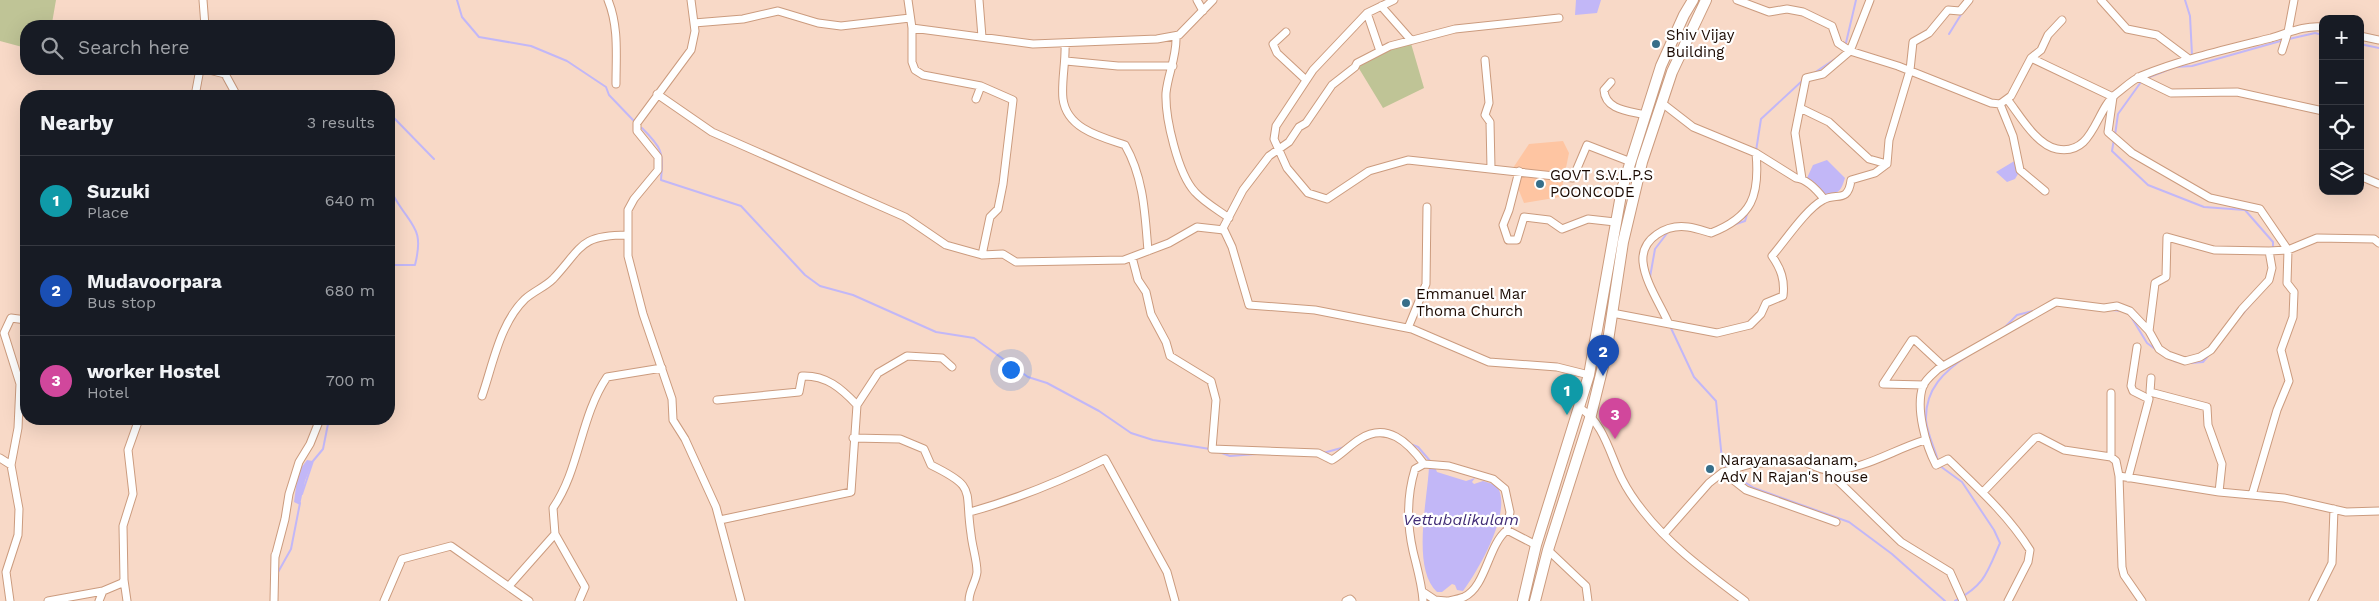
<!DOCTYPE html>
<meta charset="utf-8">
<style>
:root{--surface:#171b24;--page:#20242c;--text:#f1f3f6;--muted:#9ea1a6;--line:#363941;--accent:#376e89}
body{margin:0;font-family:"Work Sans",sans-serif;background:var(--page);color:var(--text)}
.controls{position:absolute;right:15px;top:15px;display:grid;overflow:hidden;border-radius:10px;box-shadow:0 5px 20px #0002}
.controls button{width:45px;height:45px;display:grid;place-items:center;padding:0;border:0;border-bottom:1px solid var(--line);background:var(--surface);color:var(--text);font:25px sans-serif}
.you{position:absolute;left:1010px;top:369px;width:18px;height:18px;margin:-12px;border:4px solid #fff;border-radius:50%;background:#1a73e8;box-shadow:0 0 0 8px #1a73e833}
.badge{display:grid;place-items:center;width:32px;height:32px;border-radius:50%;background:var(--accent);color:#fff;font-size:16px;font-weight:700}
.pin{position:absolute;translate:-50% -41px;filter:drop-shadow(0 1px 2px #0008)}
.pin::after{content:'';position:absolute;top:26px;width:18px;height:15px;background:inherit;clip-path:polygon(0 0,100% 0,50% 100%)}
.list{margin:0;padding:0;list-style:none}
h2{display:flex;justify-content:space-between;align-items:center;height:65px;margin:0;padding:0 20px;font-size:21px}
h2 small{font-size:16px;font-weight:400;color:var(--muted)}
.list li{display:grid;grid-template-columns:32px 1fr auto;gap:15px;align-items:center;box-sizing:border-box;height:90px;padding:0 20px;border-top:1px solid var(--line)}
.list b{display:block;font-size:19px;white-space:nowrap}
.list p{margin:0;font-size:16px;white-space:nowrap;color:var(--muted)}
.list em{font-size:16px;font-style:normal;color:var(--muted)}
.icon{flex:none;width:28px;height:28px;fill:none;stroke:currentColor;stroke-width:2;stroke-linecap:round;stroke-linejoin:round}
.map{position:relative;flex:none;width:2379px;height:601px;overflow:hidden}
.search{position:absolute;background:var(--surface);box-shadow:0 5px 20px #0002;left:20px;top:20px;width:375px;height:55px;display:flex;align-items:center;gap:12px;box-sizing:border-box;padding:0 18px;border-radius:20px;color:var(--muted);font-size:19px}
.panel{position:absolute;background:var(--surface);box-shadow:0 5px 20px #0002;left:20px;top:90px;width:375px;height:335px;border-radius:20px}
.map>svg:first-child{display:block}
</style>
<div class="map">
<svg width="2379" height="601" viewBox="0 0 2379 601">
<rect width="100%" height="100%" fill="#f8d9c7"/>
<path fill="#fec5a2" d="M1563,141L1569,153L1560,197L1524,203L1511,171L1529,144Z"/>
<path fill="#bfc496" d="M0,0H56L52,23L43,26H26V48L0,41Z
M1410,40L1424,88L1383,108L1355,62Z"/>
<path fill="#c2b7f7" d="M1576,0H1601L1597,13L1575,15Z
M1827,160L1845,178C1840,194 1838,194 1821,194L1807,178L1813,165Z
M2016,160L2021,169L2015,179L2007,182L1996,172Z
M307,460L313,461L305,481L300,505L294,502L298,472Z
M1429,466L1435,467L1437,472L1466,481L1475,478L1472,482L1474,484L1483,481L1496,485C1515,508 1478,571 1463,591L1457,590L1455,585L1452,584L1442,592H1437C1411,568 1428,498 1429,466Z"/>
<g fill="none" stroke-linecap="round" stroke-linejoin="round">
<path stroke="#c2b7f7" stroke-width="2" d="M457,0L462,17L479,37L531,46L567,61L606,87L609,95L633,120
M2185,0L2190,16L2192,55
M1949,34L1962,13
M2289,39L2315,33L2323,35
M2360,44L2379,48
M1845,47L1856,0
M1814,73L1835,59
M2147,78L2175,67L2192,66L2284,40
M394,118L434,159
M642,128C661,147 664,151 661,180L741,206L805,275L820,286L853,295L936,332L974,338L1028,377L1047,383L1099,411L1131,433L1153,440L1210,449
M2115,135L2118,114L2141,82
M2114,139L2112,151L2148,185L2204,207L2245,210L2273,242V249
M1756,151L1761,119L1802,81
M389,181C391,187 392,194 396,200C413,228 424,229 415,265H389
M1733,225L1745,221L1748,211
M1650,277L1655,249L1668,232
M2112,310L2122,311
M2130,315L2147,343L2155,349
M2238,319L2251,304
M1670,326L1694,377L1716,401L1722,459L1730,473L1754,488L1849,522L1892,554L1945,601
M2004,328L2017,315L2033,311
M2174,361L2183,363
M2191,363L2203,362L2208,356
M1413,445L1418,447L1431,462
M1219,452L1230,456L1256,454
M1323,453L1345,447
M1938,461C1935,449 1927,433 1926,420C1925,389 1944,371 1969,355
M1940,466L1962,482L1994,530L2000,543C1987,573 1985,585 1955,601
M302,494L313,461L323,449L329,419
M277,574L291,549L300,503"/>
<defs>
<path id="street" d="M203,0L205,26
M608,0C619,27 616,55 616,84
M691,0L695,31L691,50L637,123V131L658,157V170L634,199L628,210V256L643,314L672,399L673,420L685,439L716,507L741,601
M908,0L912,28V62L915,70L923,75L981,86
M979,0L982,37
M1197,0L1203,11
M1394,0L1367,13L1313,70L1276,126L1274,139L1287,168L1308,193L1327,199L1369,171L1408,160L1573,178L1587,145L1631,162
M1737,0L1769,12L1787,9L1803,12L1832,26L1838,43L1850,51L1898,66L1991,103L2000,104L2011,96L2031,58L2041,50L2048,35L2062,20
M2101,0L2127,29L2157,35L2189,59
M1381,6L1411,40
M1367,13L1380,51
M694,23L743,19L778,11L818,23L841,26L910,18
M912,28L1033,44L1157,39L1179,35L1213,0
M1286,32L1273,44L1277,53L1306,80
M1176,36C1177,57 1168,73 1166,93C1165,118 1178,174 1195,192C1204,202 1218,210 1229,218
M2360,36L2379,40
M1065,44C1066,61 1061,83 1063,99C1067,129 1101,137 1125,145C1144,178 1145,215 1148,251
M2282,51L2288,32L2294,0
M2031,58L2113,97
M1485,60L1489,103L1485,115L1490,122L1491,168
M1066,61L1118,66H1173
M205,69L225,74L237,96
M2138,77L2171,93L2237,92L2323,111
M1611,82L1604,90C1605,110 1629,111 1645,115
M657,94L712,132L905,217L946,245L982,255L1003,254L1016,262L1124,260L1169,243L1197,227L1224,230L1232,247L1249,305L1315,310L1412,329L1489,362L1557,367L1589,375
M195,96L200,69
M2113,97L2108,132L2132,153L2210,198L2260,209L2288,250L2287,283L2294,292L2293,317L2281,350L2289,381L2277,410L2252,495
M976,99L981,86L1013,100L1003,184L998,209L990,217L982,255
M2007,99C2019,114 2036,145 2057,149C2094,156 2095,110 2116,94C2124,88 2132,80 2141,76C2183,59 2227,49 2271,38C2288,33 2305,25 2323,27
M1662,103L1693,127L1756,153L1796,178C1807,179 1817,190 1824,199
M2000,104L2013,136L2020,170L2045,191
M1800,108L1829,122L1869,159L1887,164
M1519,171L1509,210L1503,225L1508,240H1517L1524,217L1549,220L1562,229L1588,219L1615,222
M2360,176L2379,184
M1802,179L1795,133L1806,78L1823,74L1850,51L1870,0
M1222,230L1243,190L1269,156L1289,142L1299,127L1306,123L1332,85L1355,67L1357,63L1390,46L1455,29L1559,18
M1132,257L1138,280L1146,292L1151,314L1166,342L1170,356L1211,381L1216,400L1212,449L1318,453L1332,460C1342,454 1350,445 1360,439C1387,422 1408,442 1424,464
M1612,313L1717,333L1750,325L1761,314L1766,303L1783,296C1785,280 1781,269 1772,256C1785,241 1806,209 1823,200C1836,192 1848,204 1851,180L1875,173L1887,164L1889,140L1910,70L1913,42L1929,33L1948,10L1960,11L1969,0
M1668,322C1660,304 1645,282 1643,262C1641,238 1667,224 1688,227C1696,228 1704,231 1711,233C1752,217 1760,196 1756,153
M1408,328L1426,284L1427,207
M2149,331L2155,283L2166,277L2167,237L2214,250L2269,251L2288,250L2317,238L2374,239L2379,243
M2151,378L2150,392L2207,407L2208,425L2222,464L2219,492
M1924,385L1883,384L1912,340H1915L1943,366
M482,396C493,364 500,323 525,299C534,291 545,287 553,279C582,248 579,235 627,235
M717,400L799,392L802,376C826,375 841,388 857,405
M1580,408C1604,423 1610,455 1622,479C1627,489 1635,501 1643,511C1671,547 1708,573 1745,601
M853,438L900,439L924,449L931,465C978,488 964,489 971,534C972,546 977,560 977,572C976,582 969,590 969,601
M2111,457V393
M0,458L11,465
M1827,470L1901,542L1950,572L1963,601
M1723,472L1746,490L1836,522
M2119,476L2219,492L2284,498L2346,512L2379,511
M2128,478L2149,399L2133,391L2131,386L2137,347
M1983,492L2035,438L2039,437L2064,450L2111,457L2116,461L2119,476L2122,567L2124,575L2142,601
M970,512C1017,499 1061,481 1105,459L1167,572L1175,601
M720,520L851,492L857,405L878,373L907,356L942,358L952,367
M1664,534L1709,483L1723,472L1751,464L1798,460C1809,462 1817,470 1828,470C1863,471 1892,450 1925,440
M1548,550L1586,586L1588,601
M275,557L285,519L289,494L299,462L310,444L320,419
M124,580L127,601
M509,586L555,534
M1423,592L1435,600L1446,601
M10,601L6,572L18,535L19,509L11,465L18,428L20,384L4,333L11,318L26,320
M48,601L103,591
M99,601L103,591L122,583L124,580L123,526L133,494L128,450L139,419
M274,601L275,555
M384,601L402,559L451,546L529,601
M579,601L585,587L555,534L553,508C580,469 580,417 607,377L662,368
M1346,601L1350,599L1352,601
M1423,601C1422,584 1417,568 1413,551C1407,524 1407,495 1415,469L1424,464L1449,466L1493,479L1505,489L1510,512L1507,530L1536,545
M1448,601C1453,600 1459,599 1464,597C1486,587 1488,545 1507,530
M2008,601L2028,562L2030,550C2008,515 1977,487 1948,459L1936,465C1926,446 1915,408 1923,386C1926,379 1933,374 1938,369L2056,302L2104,308L2117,306L2130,311L2149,331L2159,349L2168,355L2185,361L2200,357L2211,350L2242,309L2269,280L2272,268L2269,251
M2313,601L2332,563L2334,509"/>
<path id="primary" d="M1523,601L1536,545L1589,375L1622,189L1661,66L1684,15L1693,0
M1535,601L1548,550L1591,415L1606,354L1623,242L1642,162L1672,72L1706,0"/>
</defs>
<use href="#street" stroke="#cb9b7e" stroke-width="9"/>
<use href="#primary" stroke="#cb9b7e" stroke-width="12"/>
<use href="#street" stroke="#fff" stroke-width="7"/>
<use href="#primary" stroke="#fff" stroke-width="10"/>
</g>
<g fill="#376e89" stroke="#fff" stroke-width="2">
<circle cx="1656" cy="44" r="5"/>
<circle cx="1540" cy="184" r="5"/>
<circle cx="1406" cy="303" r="5"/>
<circle cx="1710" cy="469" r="5"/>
</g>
<g text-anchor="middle" stroke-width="4.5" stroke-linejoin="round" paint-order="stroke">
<g font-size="15" fill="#1b0a02" stroke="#fff" text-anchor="start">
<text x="1666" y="40">Shiv Vijay<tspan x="1666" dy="17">Building</tspan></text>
<text x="1550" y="180">GOVT S.V.L.P.S<tspan x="1550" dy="17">POONCODE</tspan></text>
<text x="1416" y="299">Emmanuel Mar<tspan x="1416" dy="17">Thoma Church</tspan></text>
<text x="1720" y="465">Narayanasadanam,<tspan x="1720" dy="17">Adv N Rajan's house</tspan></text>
</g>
<g font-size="16" font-style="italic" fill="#412c76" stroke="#fff">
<text x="1461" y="525">Vettubalikulam</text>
</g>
</g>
</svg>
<div class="controls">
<button>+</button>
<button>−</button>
<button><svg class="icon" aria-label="locate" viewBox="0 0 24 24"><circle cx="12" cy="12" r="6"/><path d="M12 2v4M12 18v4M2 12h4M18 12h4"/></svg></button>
<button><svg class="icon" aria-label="layers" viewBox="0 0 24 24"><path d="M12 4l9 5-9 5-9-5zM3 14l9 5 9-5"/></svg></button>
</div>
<div class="you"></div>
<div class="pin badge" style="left:1567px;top:415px;background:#0f9aa8">1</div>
<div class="pin badge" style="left:1603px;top:376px;background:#1a4fb4">2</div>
<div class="pin badge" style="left:1615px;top:439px;background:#d1479c">3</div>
<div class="search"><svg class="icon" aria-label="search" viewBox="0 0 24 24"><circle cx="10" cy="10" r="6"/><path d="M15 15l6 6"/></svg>Search here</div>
<section class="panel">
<h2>Nearby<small>3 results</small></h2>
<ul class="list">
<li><span class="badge" style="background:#0f9aa8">1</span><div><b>Suzuki</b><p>Place</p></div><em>640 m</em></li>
<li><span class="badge" style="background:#1a4fb4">2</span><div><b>Mudavoorpara</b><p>Bus stop</p></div><em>680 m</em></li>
<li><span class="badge" style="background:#d1479c">3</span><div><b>worker Hostel</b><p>Hotel</p></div><em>700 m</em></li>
</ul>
</section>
</div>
